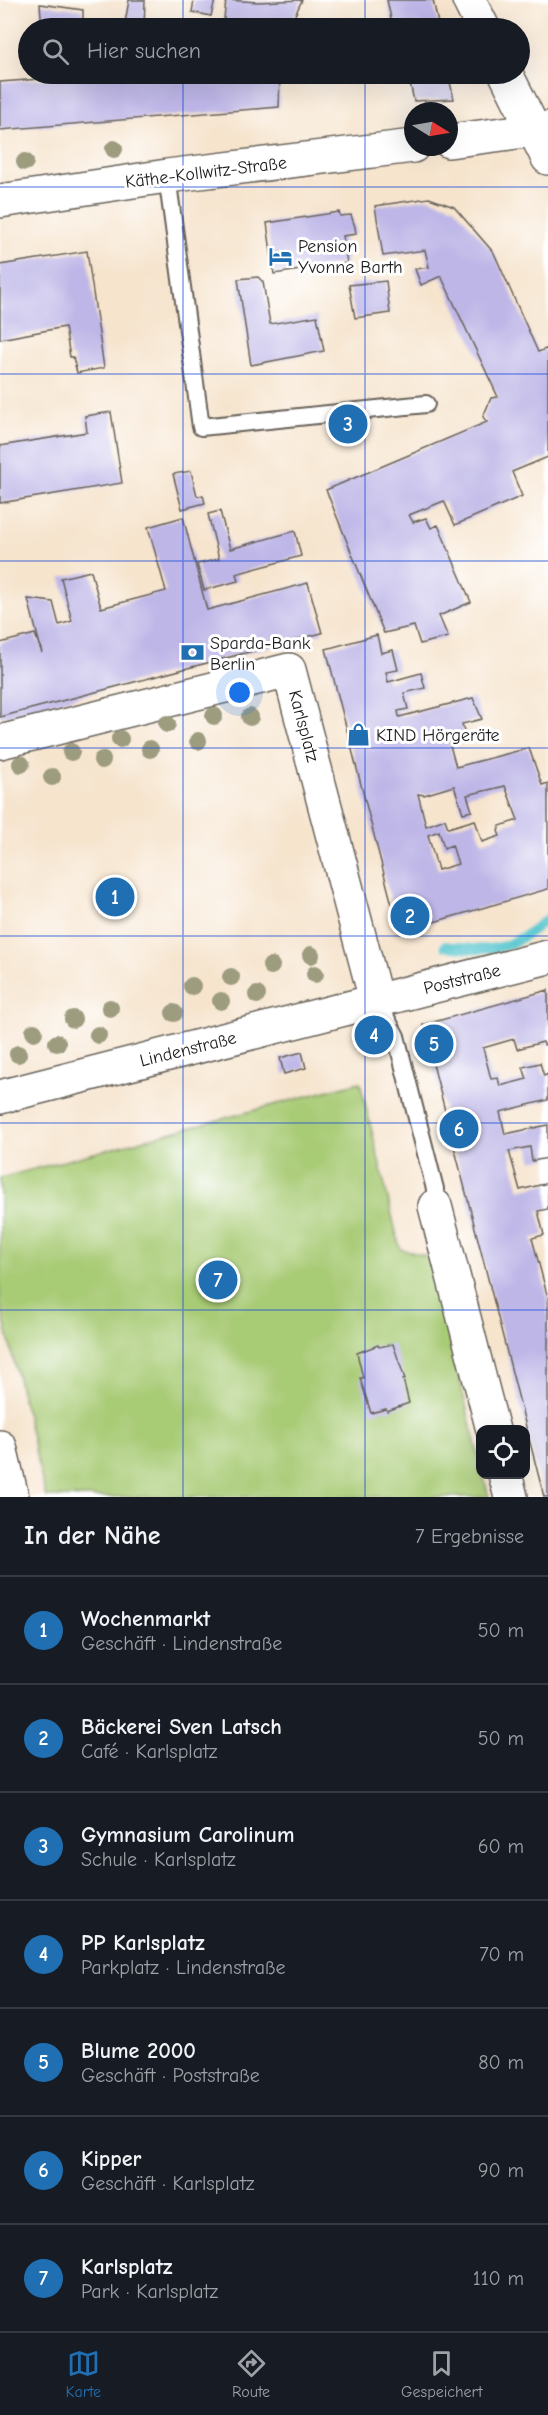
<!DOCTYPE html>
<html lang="de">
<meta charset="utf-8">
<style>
:root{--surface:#171b24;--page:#242831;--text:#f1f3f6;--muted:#9ea1a6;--line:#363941;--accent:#1f6fb2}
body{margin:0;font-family:"Comic Neue",sans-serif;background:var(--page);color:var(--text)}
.controls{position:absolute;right:18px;bottom:18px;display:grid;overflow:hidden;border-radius:12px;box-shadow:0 6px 24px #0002}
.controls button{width:54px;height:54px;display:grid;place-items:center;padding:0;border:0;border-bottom:2px solid var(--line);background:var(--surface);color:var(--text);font:30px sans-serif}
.compass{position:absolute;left:404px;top:102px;width:54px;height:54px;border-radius:50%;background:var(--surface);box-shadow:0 6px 24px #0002;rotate:101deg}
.you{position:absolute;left:240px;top:693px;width:21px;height:21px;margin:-15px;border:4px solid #fff;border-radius:50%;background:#1a73e8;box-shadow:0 0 0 9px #1a73e833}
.badge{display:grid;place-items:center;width:39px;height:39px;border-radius:50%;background:var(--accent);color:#fff;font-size:20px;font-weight:700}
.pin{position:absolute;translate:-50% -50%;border:3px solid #fff;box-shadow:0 2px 6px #0006}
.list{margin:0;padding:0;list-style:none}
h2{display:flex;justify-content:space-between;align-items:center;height:78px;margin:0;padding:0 24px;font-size:26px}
h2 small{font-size:20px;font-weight:400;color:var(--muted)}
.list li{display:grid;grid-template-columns:39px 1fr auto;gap:18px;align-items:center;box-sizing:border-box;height:108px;padding:0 24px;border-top:2px solid var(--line)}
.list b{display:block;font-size:22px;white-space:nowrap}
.list p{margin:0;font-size:20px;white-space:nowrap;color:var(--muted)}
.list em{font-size:20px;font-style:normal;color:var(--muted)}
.icon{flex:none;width:33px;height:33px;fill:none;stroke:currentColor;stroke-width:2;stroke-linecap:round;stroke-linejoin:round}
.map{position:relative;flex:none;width:548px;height:1497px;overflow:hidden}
.search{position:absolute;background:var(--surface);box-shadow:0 6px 24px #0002;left:18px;right:18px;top:18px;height:66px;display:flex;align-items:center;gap:15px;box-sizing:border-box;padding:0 21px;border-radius:33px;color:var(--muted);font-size:22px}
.sheet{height:834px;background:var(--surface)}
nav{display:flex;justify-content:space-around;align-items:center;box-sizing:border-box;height:84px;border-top:2px solid var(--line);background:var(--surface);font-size:16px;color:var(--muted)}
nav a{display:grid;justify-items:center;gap:3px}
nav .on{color:var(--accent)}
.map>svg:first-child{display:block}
</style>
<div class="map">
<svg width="548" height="1497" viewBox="0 0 548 1497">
<rect width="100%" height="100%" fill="#fff"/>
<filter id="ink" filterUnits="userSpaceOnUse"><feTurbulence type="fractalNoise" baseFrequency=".0167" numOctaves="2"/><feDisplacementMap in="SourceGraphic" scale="12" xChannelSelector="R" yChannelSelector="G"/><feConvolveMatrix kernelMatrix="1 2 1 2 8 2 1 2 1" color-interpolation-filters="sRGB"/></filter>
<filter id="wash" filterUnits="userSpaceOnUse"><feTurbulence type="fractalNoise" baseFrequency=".008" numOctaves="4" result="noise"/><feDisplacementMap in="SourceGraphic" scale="24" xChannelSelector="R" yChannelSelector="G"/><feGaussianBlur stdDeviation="1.35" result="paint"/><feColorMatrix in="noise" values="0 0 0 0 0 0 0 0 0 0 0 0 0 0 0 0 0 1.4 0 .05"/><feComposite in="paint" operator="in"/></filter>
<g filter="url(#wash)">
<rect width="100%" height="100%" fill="#f6e4cd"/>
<path fill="#a8cb74" stroke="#627448" stroke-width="1.5" d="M360,1082L400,1249L430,1257L480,1463V1474L483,1475L489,1497H46L0,1303V1178Z"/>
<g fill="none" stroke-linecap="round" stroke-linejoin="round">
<path stroke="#59c6cf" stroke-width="10" d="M445,946C495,953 508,951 548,918"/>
</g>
<g id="blocks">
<path fill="#bdb6e7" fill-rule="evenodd" d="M129,0H145L144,28H106V25L125,23Z
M194,0H215L211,16L192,12Z
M226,0L258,2L302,0L289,28H223Z
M387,0H433L439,28H393Z
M40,4L83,10V28H42Z
M68,74H280L279,107L0,130V82L68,77Z
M408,74H448L454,99L414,101Z
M429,198L454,207L494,253L538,352L548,348V457L512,472L522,496L455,525L444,501L409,515L413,522L426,518L431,528L438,525L471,602L439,616L448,637L420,644L414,626L384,633L326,490L487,422L483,417L491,398L498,397L441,276L421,285L415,269L429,267L425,250L383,256L375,206Z
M339,212L340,216L351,215L355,227L356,234L343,236L347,263L274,274L267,223Z
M87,251L104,368L77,373L73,357H70L65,327L0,339V265Z
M258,277L263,282L270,324L317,316L324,351L251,365L238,279Z
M386,281L390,313L355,318L349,285Z
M111,412L122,483L0,503V446L87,432L85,416Z
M191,471L197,496L203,495L205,503L182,509L173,474Z
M220,511L230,549L295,531L301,556L236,574L238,581L204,590L197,564L219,559L208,514Z
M183,517L207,610L308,583L322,633L0,717V643L35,634L42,653L28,599L53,602L59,625L72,621L61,578L91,571L101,608L166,591L148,527Z
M377,635L381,653L393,650L398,670L386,672L388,682L421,673L425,688L404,693L408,709L398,711L399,717L473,698L482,719L462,724L465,734L448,738L456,767L529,748L542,785L548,783V889L399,932L326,649ZM454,786L463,813L472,811L467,795L505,786L518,820L500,826L498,831L500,836L482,842L475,820L448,828L445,819L426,826L418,794L424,795ZM439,831L444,848L452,845L458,864L438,870L428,835Z
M548,990V1044L544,1045L543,1042L517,1049L514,1039L483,1048L491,1079L498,1078L500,1086L527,1079L523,1067L540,1063L544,1076L548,1074V1100L500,1112L505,1134L548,1125V1158L532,1161L530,1147L509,1151L520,1190L548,1183V1209L538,1211L544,1235L532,1238L548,1298V1497H544L423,1025Z
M302,1052L306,1068L284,1074L280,1058Z
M393,1344L405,1379H403L409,1403L387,1411L386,1409L371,1413L360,1378H363L357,1353L378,1345L379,1347Z"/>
</g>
</g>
<g filter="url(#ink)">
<use href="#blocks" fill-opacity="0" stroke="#68625a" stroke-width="1.5"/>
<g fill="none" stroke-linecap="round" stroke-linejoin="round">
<defs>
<path id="lane" d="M167,176L201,427L426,404
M376,1000L396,1036L435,1189V1206"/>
<path id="street" d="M469,0L483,28
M506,74L548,158
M449,141L548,128
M0,201L167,176L413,146
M0,742L289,670L376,1000
M0,1097L548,957
M435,1206L493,1430
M0,1447L12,1497
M505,1474L511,1497"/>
</defs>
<use href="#lane" stroke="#68625a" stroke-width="20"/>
<use href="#street" stroke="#68625a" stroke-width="36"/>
<use href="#lane" stroke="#fff" stroke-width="16"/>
<use href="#street" stroke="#fff" stroke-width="33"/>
</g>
<g fill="#9d9c7f">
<circle cx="114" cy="149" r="9"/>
<circle cx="25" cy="162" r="9"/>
<circle cx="214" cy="716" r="9"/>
<circle cx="250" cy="717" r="9"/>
<circle cx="167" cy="724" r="9"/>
<circle cx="120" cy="739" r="9"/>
<circle cx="198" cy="741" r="9"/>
<circle cx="150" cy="749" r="9"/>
<circle cx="71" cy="752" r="9"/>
<circle cx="102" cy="760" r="9"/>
<circle cx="21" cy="764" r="9"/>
<circle cx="52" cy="777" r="9"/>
<circle cx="311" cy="955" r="9"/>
<circle cx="271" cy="966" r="9"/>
<circle cx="315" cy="974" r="9"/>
<circle cx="231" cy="977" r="9"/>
<circle cx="192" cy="986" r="9"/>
<circle cx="257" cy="995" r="9"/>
<circle cx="221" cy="1001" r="9"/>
<circle cx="110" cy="1008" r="9"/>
<circle cx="174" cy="1013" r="9"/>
<circle cx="73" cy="1019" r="9"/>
<circle cx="34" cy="1032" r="9"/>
<circle cx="98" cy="1035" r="9"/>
<circle cx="57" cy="1043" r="9"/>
<circle cx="18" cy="1054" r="9"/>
</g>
</g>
<path fill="none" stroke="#1d4ed8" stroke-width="1.5" stroke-opacity="0.55" d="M183,0V28M365,0V28M183,74V1497M365,74V1497M0,187H548M0,374H548M0,561H548M0,748H548M0,936H548M0,1123H548M0,1310H548"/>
<defs>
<symbol id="hotel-bare" viewBox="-9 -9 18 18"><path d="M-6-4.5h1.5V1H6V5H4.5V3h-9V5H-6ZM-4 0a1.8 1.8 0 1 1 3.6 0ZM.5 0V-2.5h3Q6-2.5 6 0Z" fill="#1f6fb2" stroke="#fff" stroke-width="2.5" paint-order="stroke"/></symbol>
<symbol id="bank-bare" viewBox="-9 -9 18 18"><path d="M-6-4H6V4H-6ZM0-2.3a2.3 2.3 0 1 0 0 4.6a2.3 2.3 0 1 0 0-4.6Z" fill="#1f6fb2" stroke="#fff" stroke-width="2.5" paint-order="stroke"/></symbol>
<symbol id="shop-bare" viewBox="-9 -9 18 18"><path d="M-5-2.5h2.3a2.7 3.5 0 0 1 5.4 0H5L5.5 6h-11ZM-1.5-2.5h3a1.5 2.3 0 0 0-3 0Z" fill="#1f6fb2" stroke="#fff" stroke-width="2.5" paint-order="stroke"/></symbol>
</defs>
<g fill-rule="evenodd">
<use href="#hotel-bare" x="264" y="240" width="33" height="33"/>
<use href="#bank-bare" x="176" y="636" width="33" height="33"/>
<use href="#shop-bare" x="342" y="718" width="33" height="33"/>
</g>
<g text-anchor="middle" stroke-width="6" stroke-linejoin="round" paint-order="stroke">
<g font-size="18" fill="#1c1c1c" stroke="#fff">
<text transform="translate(206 172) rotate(-7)" y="6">Käthe-Kollwitz-Straße</text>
<text transform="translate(304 726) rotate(75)" y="6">Karlsplatz</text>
<text transform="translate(462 979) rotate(-14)" y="6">Poststraße</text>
<text transform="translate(188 1049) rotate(-14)" y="6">Lindenstraße</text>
</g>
<g font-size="18" fill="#1c1c1c" stroke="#fff" text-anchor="start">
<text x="298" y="252">Pension<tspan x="298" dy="21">Yvonne Barth</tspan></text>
<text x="210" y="649">Sparda-Bank<tspan x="210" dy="21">Berlin</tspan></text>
<text x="376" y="741">KIND Hörgeräte</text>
</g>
</g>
</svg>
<div class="controls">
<button><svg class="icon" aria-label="locate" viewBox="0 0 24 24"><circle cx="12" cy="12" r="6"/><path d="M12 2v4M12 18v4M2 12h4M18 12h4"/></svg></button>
</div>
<svg class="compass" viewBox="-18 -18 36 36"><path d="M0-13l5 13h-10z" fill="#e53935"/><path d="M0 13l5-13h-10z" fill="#9ea1a6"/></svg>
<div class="you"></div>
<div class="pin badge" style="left:115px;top:897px">1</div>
<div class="pin badge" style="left:410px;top:916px">2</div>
<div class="pin badge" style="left:348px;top:424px">3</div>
<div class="pin badge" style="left:374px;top:1035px">4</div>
<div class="pin badge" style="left:434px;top:1044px">5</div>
<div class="pin badge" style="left:459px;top:1129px">6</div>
<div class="pin badge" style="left:218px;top:1280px">7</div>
<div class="search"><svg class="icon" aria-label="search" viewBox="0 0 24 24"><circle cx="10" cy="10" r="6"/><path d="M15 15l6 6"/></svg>Hier suchen</div>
</div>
<section class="sheet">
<h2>In der Nähe<small>7 Ergebnisse</small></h2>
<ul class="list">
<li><span class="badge">1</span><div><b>Wochenmarkt</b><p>Geschäft · Lindenstraße</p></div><em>50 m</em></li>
<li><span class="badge">2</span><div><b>Bäckerei Sven Latsch</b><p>Café · Karlsplatz</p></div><em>50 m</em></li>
<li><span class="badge">3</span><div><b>Gymnasium Carolinum</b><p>Schule · Karlsplatz</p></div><em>60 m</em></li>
<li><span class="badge">4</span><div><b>PP Karlsplatz</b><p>Parkplatz · Lindenstraße</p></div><em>70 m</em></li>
<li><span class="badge">5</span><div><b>Blume 2000</b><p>Geschäft · Poststraße</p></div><em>80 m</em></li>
<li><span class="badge">6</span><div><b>Kipper</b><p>Geschäft · Karlsplatz</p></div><em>90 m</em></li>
<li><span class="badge">7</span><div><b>Karlsplatz</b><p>Park · Karlsplatz</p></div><em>110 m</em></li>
</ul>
</section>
<nav>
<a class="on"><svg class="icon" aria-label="map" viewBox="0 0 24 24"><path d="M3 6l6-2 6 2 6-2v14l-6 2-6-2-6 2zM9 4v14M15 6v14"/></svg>Karte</a>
<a><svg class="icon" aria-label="directions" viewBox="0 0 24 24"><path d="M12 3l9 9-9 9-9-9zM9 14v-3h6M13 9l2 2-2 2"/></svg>Route</a>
<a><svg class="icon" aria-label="saved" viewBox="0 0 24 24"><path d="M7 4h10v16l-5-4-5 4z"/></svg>Gespeichert</a>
</nav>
